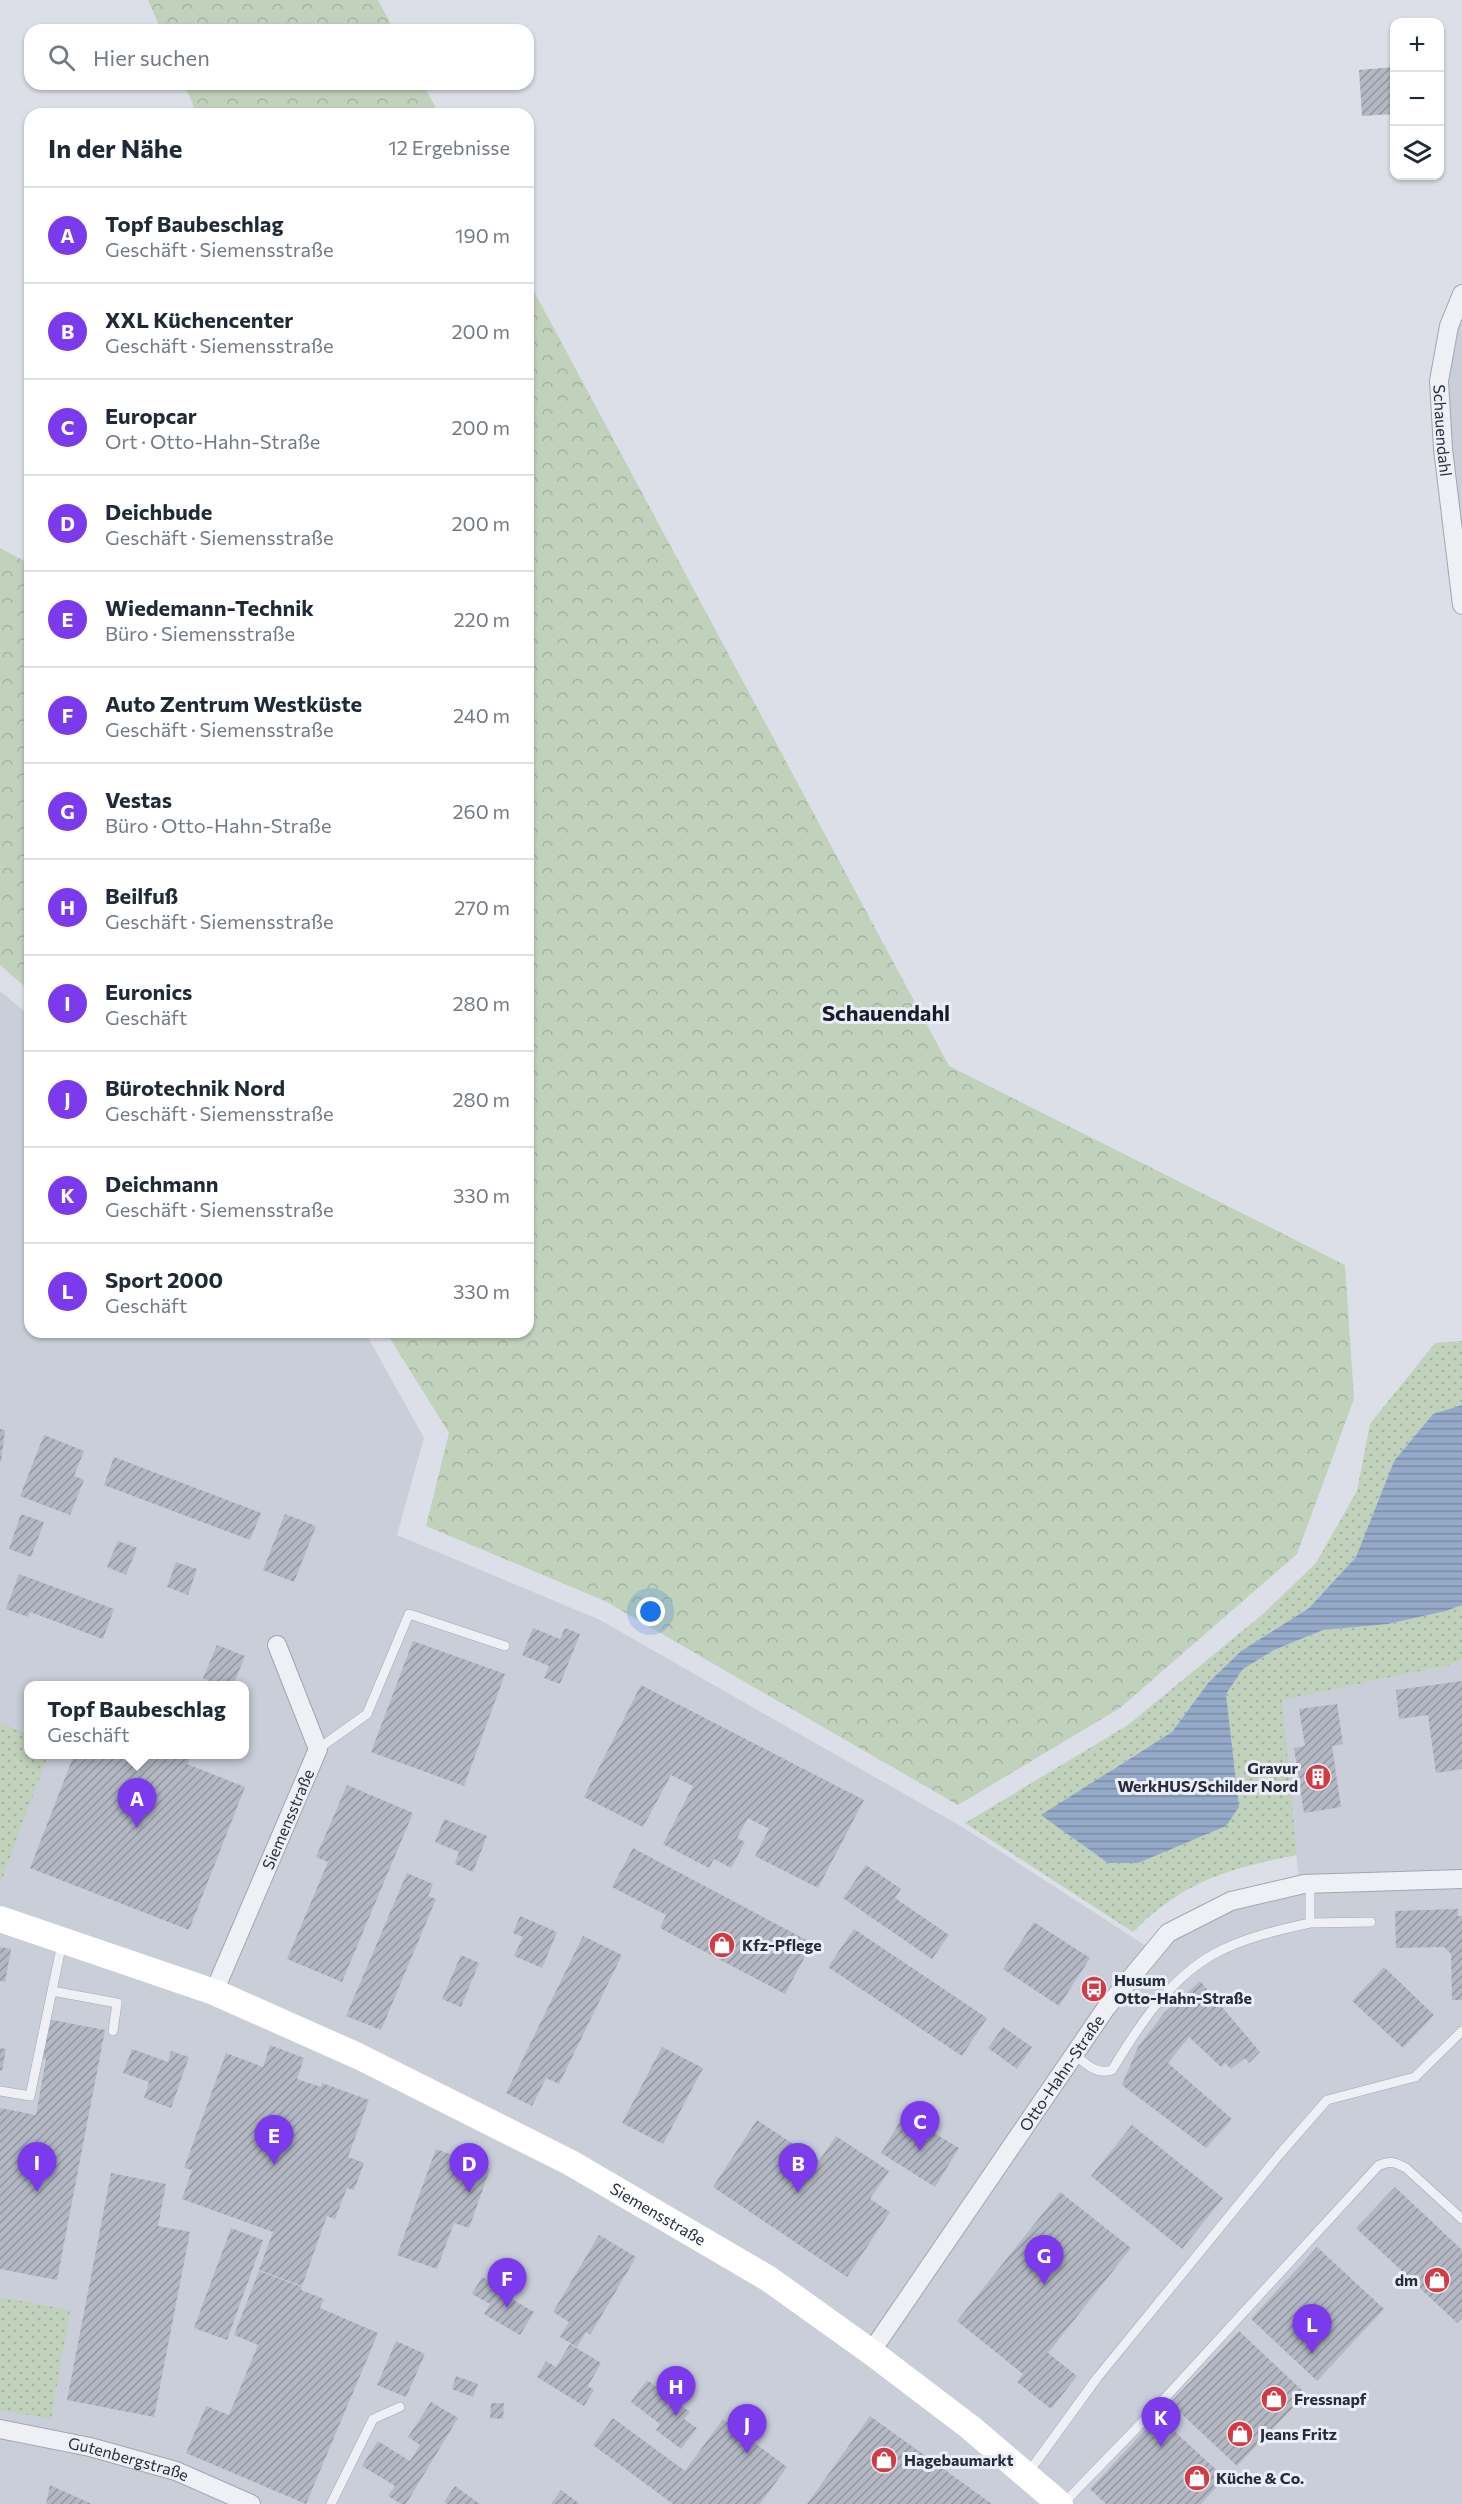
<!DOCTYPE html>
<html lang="de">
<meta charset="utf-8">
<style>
:root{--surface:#fff;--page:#f2f2f3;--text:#1f2937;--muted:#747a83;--line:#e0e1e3;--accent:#7c3aed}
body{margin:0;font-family:Commissioner,sans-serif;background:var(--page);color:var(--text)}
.controls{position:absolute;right:18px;top:18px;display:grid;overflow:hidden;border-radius:12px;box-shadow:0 2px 4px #0004}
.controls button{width:54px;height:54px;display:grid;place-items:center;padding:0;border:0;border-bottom:2px solid var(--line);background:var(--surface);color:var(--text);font:30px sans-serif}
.you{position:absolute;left:651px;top:1612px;width:21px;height:21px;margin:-15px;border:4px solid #fff;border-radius:50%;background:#1a73e8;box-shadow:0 0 0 9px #1a73e833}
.badge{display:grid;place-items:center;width:39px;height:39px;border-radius:50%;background:var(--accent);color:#fff;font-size:20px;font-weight:700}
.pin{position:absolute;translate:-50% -50px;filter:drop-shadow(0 2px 3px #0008)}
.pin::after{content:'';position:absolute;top:32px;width:21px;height:18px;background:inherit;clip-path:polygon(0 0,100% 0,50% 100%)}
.popup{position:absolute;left:24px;top:1681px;width:225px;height:78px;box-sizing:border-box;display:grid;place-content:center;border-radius:12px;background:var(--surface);filter:drop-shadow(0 2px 4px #0005);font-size:20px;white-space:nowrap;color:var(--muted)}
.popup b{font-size:22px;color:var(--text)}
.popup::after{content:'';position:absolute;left:50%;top:100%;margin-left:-12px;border:12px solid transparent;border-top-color:var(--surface)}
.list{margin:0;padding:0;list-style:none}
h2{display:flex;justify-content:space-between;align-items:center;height:78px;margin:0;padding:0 24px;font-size:26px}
h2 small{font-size:20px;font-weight:400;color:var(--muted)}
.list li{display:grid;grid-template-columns:39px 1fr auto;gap:18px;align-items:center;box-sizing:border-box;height:96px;padding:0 24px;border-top:2px solid var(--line)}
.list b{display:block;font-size:22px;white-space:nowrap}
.list p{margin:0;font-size:20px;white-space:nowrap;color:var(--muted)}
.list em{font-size:20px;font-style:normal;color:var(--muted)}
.icon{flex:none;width:33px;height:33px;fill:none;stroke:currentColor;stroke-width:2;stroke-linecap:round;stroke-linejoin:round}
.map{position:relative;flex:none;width:1462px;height:2504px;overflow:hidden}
.search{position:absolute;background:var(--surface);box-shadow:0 2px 4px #0004;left:24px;top:24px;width:510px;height:66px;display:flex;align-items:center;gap:15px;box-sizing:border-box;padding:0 21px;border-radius:18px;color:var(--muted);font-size:22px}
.panel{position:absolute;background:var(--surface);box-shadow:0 2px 4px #0004;left:24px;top:108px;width:510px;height:1230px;border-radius:18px}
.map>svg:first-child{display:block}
</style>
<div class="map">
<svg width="1462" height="2504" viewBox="0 0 1462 2504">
<defs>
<pattern id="grass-dots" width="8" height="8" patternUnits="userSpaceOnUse" patternTransform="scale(1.5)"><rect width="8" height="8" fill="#c0d1bc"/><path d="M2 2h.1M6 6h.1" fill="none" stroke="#a5b4a2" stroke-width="1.8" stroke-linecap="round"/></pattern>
<pattern id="forest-crowns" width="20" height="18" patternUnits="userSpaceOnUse" patternTransform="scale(1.5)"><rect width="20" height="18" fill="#c0d1bc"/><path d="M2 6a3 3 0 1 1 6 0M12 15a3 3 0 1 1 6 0" fill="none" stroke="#a5b4a2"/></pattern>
<pattern id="water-rules" width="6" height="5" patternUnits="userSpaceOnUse" patternTransform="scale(1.5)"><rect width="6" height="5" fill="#95aac9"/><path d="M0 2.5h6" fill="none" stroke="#798ba4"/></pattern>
<pattern id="building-hatch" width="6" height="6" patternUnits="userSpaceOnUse" patternTransform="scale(1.5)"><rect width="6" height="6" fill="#b3b8c3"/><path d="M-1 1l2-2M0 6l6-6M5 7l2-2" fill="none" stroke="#9196a0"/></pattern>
</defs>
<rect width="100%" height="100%" fill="#dcdfe7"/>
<path fill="#caced9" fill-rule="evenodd" d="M1462,310V553L1445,379Z
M0,991L30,1016V1332H365L424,1438L397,1535L600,1620L964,1828L1160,1955L1173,1941L1233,1910L1300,1892L1281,1700L1445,1666L1462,1660V2504H0ZM29,1686H245V1754H29Z"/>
<path fill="url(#grass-dots)" d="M1462,1341V1405L1433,1414L1394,1461L1356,1557L1309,1608L1241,1651L1208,1683L1172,1732L1111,1770L1239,1807L1226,1694L1243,1669L1274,1650L1323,1630L1388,1624L1446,1611L1462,1605V1660L1445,1666L1282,1700L1297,1855C1228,1869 1185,1880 1133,1932L965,1823L1128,1725L1263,1614L1316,1563L1357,1491L1370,1424L1435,1343Z
M0,1723L29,1734V1754L48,1755L0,1885Z
M0,2297L70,2310L51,2419L0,2410Z"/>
<path fill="url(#forest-crowns)" d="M148,0H378L394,30H161Z
M184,84H423L439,114H197Z
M528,280L949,1066L1345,1265L1354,1399L1297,1554L1120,1708L958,1805L605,1601L426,1526L449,1433L386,1332H528Z
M0,548L30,564V991L0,965Z"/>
<path fill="url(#water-rules)" d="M1462,1405V1605L1446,1611L1388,1624L1323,1630L1274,1650L1243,1669L1226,1694L1239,1807L1226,1826L1138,1863H1108L1041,1815L1172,1732L1208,1683L1241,1651L1309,1608L1356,1557L1394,1461L1433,1414Z"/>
<path fill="url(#building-hatch)" d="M1394,67V114L1362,116L1359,70Z
M0,1429L5,1430L1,1462H0Z
M44,1435L84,1451L74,1476L84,1480L70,1515L20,1496Z
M114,1457L261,1513L250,1540L104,1485Z
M21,1514L44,1522L31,1557L9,1549Z
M285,1514L316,1526L294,1582L263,1570Z
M118,1541L137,1548L126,1575L107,1567Z
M176,1562L197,1569L188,1595L167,1587Z
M19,1574L114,1609L103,1639L30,1612L28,1617L6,1609Z
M533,1628L560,1639L565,1628L580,1634L560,1684L544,1678L549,1666L522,1655Z
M413,1641L505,1674L464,1786L371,1752Z
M217,1645L245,1656L233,1686H221L203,1678Z
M1462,1681V1769L1436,1773L1428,1715L1399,1719L1396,1690Z
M641,1685L864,1800L818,1888L755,1856L769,1829L748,1818L737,1838L745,1842L731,1868L714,1859L709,1868L663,1844L693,1786L671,1775L643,1827L584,1797Z
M1337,1704L1343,1744L1332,1746L1341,1807L1304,1813L1294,1748L1305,1746L1299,1709Z
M74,1755H191L187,1764L245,1787L189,1930L30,1868Z
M347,1785L413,1813L342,1982L287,1959L328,1862L316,1857Z
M444,1819L487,1836L473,1872L455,1864L459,1852L435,1842Z
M633,1848L812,1943L785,1994L660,1928L666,1915L612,1887Z
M866,1865L901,1889L895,1898L949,1935L932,1959L843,1898Z
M407,1873L433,1884L428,1896L436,1899L381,2030L346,2016Z
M1458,1909V1916H1462V2000H1452L1451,1954L1444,1947L1396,1948L1395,1911Z
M520,1916L557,1932L542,1968L514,1956L523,1937L513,1933Z
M1034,1922L1090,1958L1059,2006L1003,1969Z
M854,1929L987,2018L962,2056L828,1967Z
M583,1936L622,1955L559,2084L546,2078L532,2106L506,2093Z
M0,1947L11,1949L5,1982L0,1981Z
M461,1955L479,1963L461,2007L442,1999Z
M1384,1967L1434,2015L1403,2048L1352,2001Z
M1200,1981L1260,2052L1249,2063L1245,2058L1231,2069L1225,2063L1221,2067L1189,2037L1168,2063L1232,2119L1206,2148L1122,2085L1138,2047L1164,2013Z
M42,2018L105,2030L57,2280L0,2269V2108L36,2115L46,2059L34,2058Z
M1003,2027L1032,2047L1017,2069L988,2048Z
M270,2045L304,2058L297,2079L321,2087L322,2083L369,2100L348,2157L364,2163L354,2190L347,2188L335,2219L327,2216L302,2286L259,2270L273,2232L182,2199L192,2170L184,2168L226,2053L263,2067Z
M662,2047L703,2068L663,2144L622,2123Z
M0,2048L6,2049L2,2071L0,2070Z
M132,2049L168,2062L171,2051L189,2057L171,2108L144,2098L149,2082L123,2073Z
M904,2115L959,2148L935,2187L881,2153Z
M757,2120L819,2161L836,2136L889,2171L870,2199L890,2212L847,2277L713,2187Z
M1132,2125L1223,2198L1182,2249L1091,2176Z
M436,2149L490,2169L469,2228L454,2223L437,2269L397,2255Z
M111,2173L166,2184L158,2226L190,2232L154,2417L67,2400Z
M1395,2187L1462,2250V2318L1457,2323L1356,2228Z
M1060,2192L1131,2248L1048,2353L1077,2376L1051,2409L1017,2382L1023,2374L957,2321Z
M231,2228L263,2240L227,2340L194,2328Z
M599,2235L636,2257L590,2335L586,2332L577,2347L560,2337L569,2322L553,2312Z
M1317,2247L1384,2309L1317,2381L1251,2319Z
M259,2271L302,2287L301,2290L324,2299L320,2308L378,2333L306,2504L186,2453L206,2406L229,2415L258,2345L234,2335Z
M482,2277L500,2287L498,2291L534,2312L520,2335L484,2314L490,2304L472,2294Z
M1239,2331L1306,2394L1237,2466L1170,2403Z
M396,2341L425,2354L406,2397L377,2385Z
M570,2344L601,2363L588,2386L594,2390L584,2406L537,2377L546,2361L556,2367Z
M456,2376L478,2384L473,2397L452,2389Z
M647,2380L690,2412L684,2419L697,2428L681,2449L656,2430L660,2424L631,2402Z
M431,2402L458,2418L406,2504H401L388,2496L395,2486L362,2466L378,2441L410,2461L420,2445L408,2437Z
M491,2403H504L503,2419L490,2418Z
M870,2416L992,2504H807Z
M1158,2416L1225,2478L1201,2504H1106L1090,2489Z
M613,2418L685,2471L723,2419L787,2467L760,2504H673L593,2445Z
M50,2485L92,2504H46Z
M455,2486L480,2504H447L444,2502Z
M561,2490L580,2504H551Z"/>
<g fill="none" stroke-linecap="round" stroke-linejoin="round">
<defs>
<path id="lane" d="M318,1749L367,1714L409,1614L505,1646
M1310,1923L1371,1922
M52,1991L117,2003L113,2031
M1075,2055C1088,2065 1096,2075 1112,2070C1138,2027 1169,1979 1214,1954C1243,1938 1278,1930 1310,1923V1884
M0,2091L30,2096L62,1943
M1028,2473L1097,2378L1279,2155L1327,2100L1415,2077L1462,2031
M331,2504L373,2419L400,2407
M1063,2504L1154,2410L1378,2166C1389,2160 1395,2162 1406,2168L1462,2219"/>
<g id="street">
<path id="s1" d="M1462,294L1449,326L1439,381L1443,449L1462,605"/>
<path id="s2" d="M214,1992L318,1749L277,1645"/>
<path id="s3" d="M871,2352L1106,2008L1168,1933L1231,1901L1304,1884L1462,1879"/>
<path id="s4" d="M0,2429L90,2447L176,2471L251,2504"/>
</g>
</defs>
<use href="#lane" stroke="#a1a6b1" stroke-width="10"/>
<use href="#street" stroke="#a1a6b1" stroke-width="20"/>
<use href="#lane" stroke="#eef0f5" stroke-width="9"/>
<use href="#street" stroke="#eef0f5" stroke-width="18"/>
<path stroke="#fff" stroke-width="26" id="s5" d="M0,1919L214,1992L358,2056L571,2163L769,2279L871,2352L971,2428L1060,2504"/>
</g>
<defs>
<symbol id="building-disc" viewBox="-11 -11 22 22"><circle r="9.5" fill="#d23a45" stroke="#ebeef4"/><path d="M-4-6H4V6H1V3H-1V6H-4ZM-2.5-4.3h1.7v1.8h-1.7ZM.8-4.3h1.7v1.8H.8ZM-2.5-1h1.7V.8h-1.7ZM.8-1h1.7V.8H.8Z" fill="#fff"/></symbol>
<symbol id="shop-disc" viewBox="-11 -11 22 22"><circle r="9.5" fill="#d23a45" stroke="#ebeef4"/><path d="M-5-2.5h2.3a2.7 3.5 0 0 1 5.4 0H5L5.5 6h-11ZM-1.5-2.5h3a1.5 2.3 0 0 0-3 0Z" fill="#fff"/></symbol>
<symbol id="bus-disc" viewBox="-11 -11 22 22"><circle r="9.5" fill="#d23a45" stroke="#ebeef4"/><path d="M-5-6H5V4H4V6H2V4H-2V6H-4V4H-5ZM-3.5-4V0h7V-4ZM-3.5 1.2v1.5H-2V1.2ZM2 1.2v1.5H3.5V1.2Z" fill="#fff"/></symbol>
</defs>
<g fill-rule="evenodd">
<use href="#building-disc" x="1303" y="1762" width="30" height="30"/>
<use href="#shop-disc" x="707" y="1930" width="30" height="30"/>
<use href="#bus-disc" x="1079" y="1974" width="30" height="30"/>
<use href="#shop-disc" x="1422" y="2265" width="30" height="30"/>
<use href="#shop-disc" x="1259" y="2384" width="30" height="30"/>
<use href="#shop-disc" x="1225" y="2419" width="30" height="30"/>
<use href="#shop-disc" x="869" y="2445" width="30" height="30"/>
<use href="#shop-disc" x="1182" y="2463" width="30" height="30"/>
</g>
<g text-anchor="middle" stroke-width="6" stroke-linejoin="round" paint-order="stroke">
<g font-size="16" fill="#252c3d" stroke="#ebeef4">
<text dy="6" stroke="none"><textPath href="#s1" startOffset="140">Schauendahl</textPath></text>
<text dy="6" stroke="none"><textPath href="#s2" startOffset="188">Siemensstraße</textPath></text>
<text dy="6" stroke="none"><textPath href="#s3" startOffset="338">Otto-Hahn-Straße</textPath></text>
<text dy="6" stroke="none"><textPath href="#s5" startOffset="723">Siemensstraße</textPath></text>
<text dy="6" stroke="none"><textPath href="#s4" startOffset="132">Gutenbergstraße</textPath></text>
</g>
<g font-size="16" font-weight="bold" fill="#252c3d" stroke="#ebeef4" text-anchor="start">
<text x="1298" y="1774" text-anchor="end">Gravur<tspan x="1298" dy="18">WerkHUS/Schilder Nord</tspan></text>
<text x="742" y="1951">Kfz-Pflege</text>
<text x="1114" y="1986">Husum<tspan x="1114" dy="18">Otto-Hahn-Straße</tspan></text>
<text x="1418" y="2286" text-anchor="end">dm</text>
<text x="1294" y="2405">Fressnapf</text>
<text x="1260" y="2440">Jeans Fritz</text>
<text x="904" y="2466">Hagebaumarkt</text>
<text x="1216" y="2484">Küche &amp; Co.</text>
</g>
<g font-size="22" font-weight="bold" fill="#181d2e" stroke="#ebeef4">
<text x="886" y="1021">Schauendahl</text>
</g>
</g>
</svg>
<div class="controls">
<button>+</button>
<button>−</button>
<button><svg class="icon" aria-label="layers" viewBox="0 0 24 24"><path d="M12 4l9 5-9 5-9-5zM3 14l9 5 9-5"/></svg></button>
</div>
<div class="you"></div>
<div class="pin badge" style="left:137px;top:1828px">A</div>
<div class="popup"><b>Topf Baubeschlag</b>Geschäft</div>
<div class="pin badge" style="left:798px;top:2193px">B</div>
<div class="pin badge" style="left:920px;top:2151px">C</div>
<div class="pin badge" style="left:469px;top:2193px">D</div>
<div class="pin badge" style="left:274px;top:2165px">E</div>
<div class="pin badge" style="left:507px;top:2308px">F</div>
<div class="pin badge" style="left:1044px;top:2285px">G</div>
<div class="pin badge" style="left:676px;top:2416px">H</div>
<div class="pin badge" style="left:37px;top:2192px">I</div>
<div class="pin badge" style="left:747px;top:2454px">J</div>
<div class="pin badge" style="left:1161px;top:2447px">K</div>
<div class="pin badge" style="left:1312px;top:2354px">L</div>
<div class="search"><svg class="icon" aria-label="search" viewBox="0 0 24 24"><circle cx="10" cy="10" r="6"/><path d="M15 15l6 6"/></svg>Hier suchen</div>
<section class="panel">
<h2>In der Nähe<small>12 Ergebnisse</small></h2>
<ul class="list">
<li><span class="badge">A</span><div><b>Topf Baubeschlag</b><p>Geschäft · Siemensstraße</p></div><em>190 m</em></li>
<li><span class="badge">B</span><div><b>XXL Küchencenter</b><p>Geschäft · Siemensstraße</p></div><em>200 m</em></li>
<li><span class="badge">C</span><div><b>Europcar</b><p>Ort · Otto-Hahn-Straße</p></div><em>200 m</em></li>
<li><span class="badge">D</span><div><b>Deichbude</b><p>Geschäft · Siemensstraße</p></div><em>200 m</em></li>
<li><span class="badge">E</span><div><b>Wiedemann-Technik</b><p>Büro · Siemensstraße</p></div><em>220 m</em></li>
<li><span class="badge">F</span><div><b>Auto Zentrum Westküste</b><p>Geschäft · Siemensstraße</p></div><em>240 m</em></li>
<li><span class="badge">G</span><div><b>Vestas</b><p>Büro · Otto-Hahn-Straße</p></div><em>260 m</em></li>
<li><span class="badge">H</span><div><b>Beilfuß</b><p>Geschäft · Siemensstraße</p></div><em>270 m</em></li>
<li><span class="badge">I</span><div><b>Euronics</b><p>Geschäft</p></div><em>280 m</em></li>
<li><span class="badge">J</span><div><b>Bürotechnik Nord</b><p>Geschäft · Siemensstraße</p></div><em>280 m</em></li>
<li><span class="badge">K</span><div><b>Deichmann</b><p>Geschäft · Siemensstraße</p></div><em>330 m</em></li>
<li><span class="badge">L</span><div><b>Sport 2000</b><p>Geschäft</p></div><em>330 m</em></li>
</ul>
</section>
</div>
